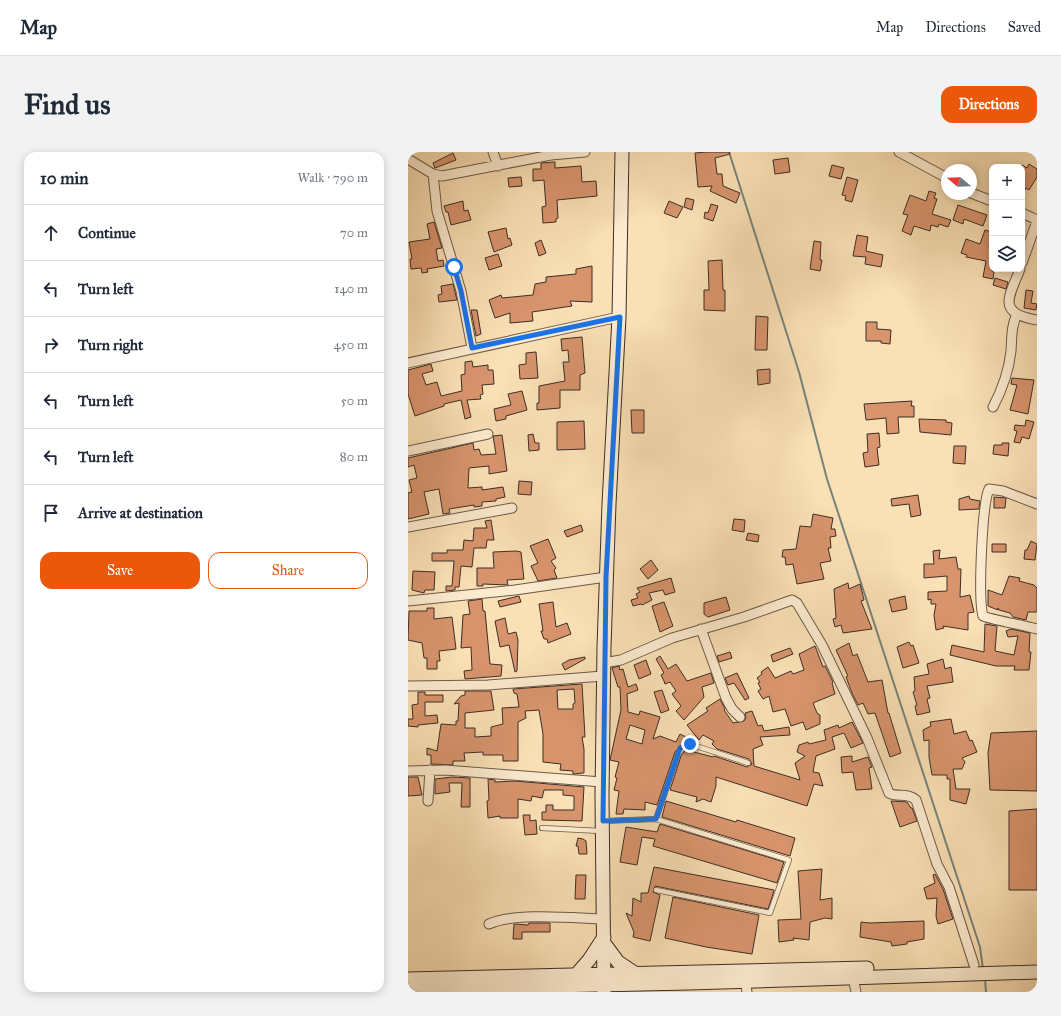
<!DOCTYPE html>
<meta charset="utf-8">
<style>
:root{--surface:#fff;--page:#f2f2f3;--text:#1f2937;--muted:#747a83;--line:#e0e1e3;--accent:#ea580c}
body{margin:0;font-family:"IM FELL Great Primer",serif;background:var(--page);color:var(--text)}
.controls{position:absolute;right:12px;top:12px;display:grid;overflow:hidden;border-radius:8px;box-shadow:0 2px 10px #0003}
.controls button{width:36px;height:36px;display:grid;place-items:center;padding:0;border:0;border-bottom:1px solid var(--line);background:var(--surface);color:var(--text);font:20px sans-serif}
.compass{position:absolute;left:533px;top:12px;width:36px;height:36px;border-radius:50%;background:var(--surface);box-shadow:0 2px 10px #0003;rotate:289deg}
.stop{position:absolute;width:12px;height:12px;margin:-9px;border:3px solid #1a73e8;border-radius:50%;background:#fff}
.stop.end{background:#1a73e8;border-color:#fff;box-shadow:0 1px 4px #0008}
.list{margin:0;padding:0;list-style:none}
h2{display:flex;justify-content:space-between;align-items:center;height:52px;margin:0;padding:0 16px;font-size:17px}
h2 small{font-size:13px;font-weight:400;color:var(--muted)}
.list li{display:grid;grid-template-columns:26px 1fr auto;gap:12px;align-items:center;box-sizing:border-box;height:56px;padding:0 16px;border-top:1px solid var(--line)}
.list b{display:block;font-size:15px;white-space:nowrap}
.list em{font-size:13px;font-style:normal;color:var(--muted)}
.actions{display:flex;gap:8px;padding:12px 16px}
.actions a{flex:1;padding:9px 0;border:1px solid var(--accent);border-radius:12px;text-align:center;font-size:14px;color:var(--accent)}
.actions .main{background:var(--accent);color:#fff}
.icon{flex:none;width:22px;height:22px;fill:none;stroke:currentColor;stroke-width:2;stroke-linecap:round;stroke-linejoin:round}
.map{position:relative;flex:none;width:629px;height:840px;overflow:hidden;border-radius:12px}
header{display:flex;align-items:center;gap:24px;box-sizing:border-box;height:56px;padding:0 20px;background:var(--surface);border-bottom:1px solid var(--line)}
header strong{font-size:19px}
nav{display:flex;gap:22px;margin-inline-start:auto;font-size:14px}
.intro{display:flex;align-items:center;justify-content:space-between;box-sizing:border-box;height:96px;padding:0 24px}
h1{margin:0;font-size:28px}
.button{padding:10px 18px;border-radius:12px;background:var(--accent);color:#fff;font-size:14px;font-weight:700}
main{display:flex;gap:24px;padding:0 24px}
aside{flex:1;background:var(--surface);border-radius:12px;box-shadow:0 2px 10px #0003}
.map>svg:first-child{display:block}
</style>
<header>
<strong>Map</strong>
<nav><a>Map</a><a>Directions</a><a>Saved</a></nav>
</header>
<div class="intro"><h1>Find us</h1><a class="button">Directions</a></div>
<main>
<aside>
<h2>10 min<small>Walk · 790 m</small></h2>
<ul class="list">
<li><svg class="icon" aria-label="ahead" viewBox="0 0 24 24"><path d="M12 20V5M6 11l6-6 6 6"/></svg><div><b>Continue</b></div><em>70 m</em></li>
<li><svg class="icon" aria-label="left" viewBox="0 0 24 24"><path d="M17 20v-9H6M10 6l-5 5 5 5"/></svg><div><b>Turn left</b></div><em>140 m</em></li>
<li><svg class="icon" aria-label="right" viewBox="0 0 24 24"><path d="M7 20v-9h11M14 6l5 5-5 5"/></svg><div><b>Turn right</b></div><em>450 m</em></li>
<li><svg class="icon" aria-label="left" viewBox="0 0 24 24"><path d="M17 20v-9H6M10 6l-5 5 5 5"/></svg><div><b>Turn left</b></div><em>50 m</em></li>
<li><svg class="icon" aria-label="left" viewBox="0 0 24 24"><path d="M17 20v-9H6M10 6l-5 5 5 5"/></svg><div><b>Turn left</b></div><em>80 m</em></li>
<li><svg class="icon" aria-label="arrive" viewBox="0 0 24 24"><path d="M6 21V4h12l-3 4 3 4H6"/></svg><div><b>Arrive at destination</b></div></li>
</ul>
<div class="actions"><a class="main">Save</a><a>Share</a></div>
</aside>
<div class="map">
<svg width="629" height="840" viewBox="0 0 629 840">
<rect width="100%" height="100%" fill="#fae0b5"/>
<filter id="stains"><feTurbulence type="fractalNoise" baseFrequency=".005" numOctaves="4"/><feColorMatrix values="0 0 0 0 .2 0 0 0 0 .09 0 0 0 0 .02 0 0 0 .5 -.17"/></filter>
<radialGradient id="worn" r=".72"><stop offset=".6" stop-color="#630" stop-opacity="0"/><stop offset="1" stop-color="#630" stop-opacity=".3"/></radialGradient>
<g fill="none" stroke-linecap="round" stroke-linejoin="round">
<path stroke="#77837b" stroke-width="2" d="M321,0L391,220L419,327L572,795L575,817
M577,827L578,840"/>
</g>
<path fill="#d8946d" stroke="#3c2e26" fill-rule="evenodd" d="M299,0H321L322,2L307,6L309,22H314L315,34L332,41L328,51L302,39L304,34L290,35L287,1Z
M45,1L48,8L27,16L25,11Z
M380,6L382,20L367,22L365,8Z
M147,10V16L173,14L174,30L188,29L189,44L149,48L150,66L148,67V70L135,71L134,55L138,54L136,28L125,29V17H133V11Z
M621,12L629,17V25L621,38L618,36L614,43V13L619,16Z
M424,13L436,16L433,27L421,24Z
M113,25L114,34L101,35L100,26Z
M439,25L450,28L444,50L437,48L438,44L434,43Z
M521,39L528,41L526,46L529,47L524,62L543,68L540,75L531,72L530,75L523,73L522,79L506,74L503,83L494,79L500,63L495,62L502,43L518,49Z
M278,46L286,48L284,58L276,55Z
M55,49L56,59L60,58L63,68L43,73L40,60H38L36,54Z
M261,49L275,55L269,66L256,61Z
M303,52L310,54L305,69L296,66L297,60L300,61Z
M550,53L579,63L575,74L556,67L555,72L545,68Z
M26,70L34,96L28,97L30,109L35,108L36,114L19,117L20,120L14,121L13,116L3,117L2,107H4L1,90L22,87L19,72Z
M98,76L100,87L102,86L104,93L86,100L80,80Z
M577,78L584,80L581,95H584V119L586,120L585,127L575,125L578,109L558,105L559,103L553,101L558,87L572,92Z
M449,83L460,85L458,99L475,103L473,115L457,112L458,105L445,104Z
M133,88L138,101L131,104L127,91Z
M406,89L413,90L412,108H414L412,119L402,117Z
M90,102L94,114L81,118L77,106Z
M314,108L315,138H317V159L296,158V138H301L300,109Z
M184,114V150L162,149L164,154L124,160L125,169L102,171V161L87,166L81,148L93,143L94,146L125,143L127,132L138,130V125L168,122V117Z
M587,126L600,130L598,137L585,133Z
M45,132L49,148L31,150L30,143L34,142L33,134Z
M618,138L625,139L623,151L629,152L628,158L616,156Z
M63,158H69L73,182L68,184Z
M348,164L360,165L359,198H347Z
M458,170H469V177L483,178L482,192L473,191V189H458Z
M174,185L177,221L172,223V238H152V256L129,258V251H131V234L157,229L155,210H161L160,198L154,199L153,187Z
M128,200L130,226L112,227L111,213L118,212V201Z
M64,209L65,215L80,213V218H85L86,232L74,233L75,242L72,243L73,247L59,248L63,265L57,267L53,248L36,252V254L7,264L0,242V218L23,212L25,219L14,222L18,233L29,230L33,244L54,239L53,223L57,222V210Z
M362,217V231L350,233L349,218Z
M604,226L626,228L620,262L602,258L609,233L603,232Z
M114,239L119,258L98,264V267L88,269L86,257L103,253L100,242Z
M504,249L503,254H506V265H490L491,281L479,282L478,266L458,268L456,252Z
M223,258H236V281H224Z
M511,267L538,268V270L544,271L543,283L512,280Z
M618,268L626,270L621,287L614,285L612,291L606,290L609,279L606,278L607,273L617,274Z
M176,269L177,297L149,298V270Z
M471,281L472,295L469,296L471,313L457,315L455,301L460,300L459,282Z
M125,282L127,291H131V298L121,299L120,283Z
M94,283L99,319L81,322V314L61,316L60,336L74,335V338L95,335L97,345L88,347V349L74,350V354L66,355V353L41,357L42,361L35,362L31,337L16,340L21,362L0,367V341L4,340L1,328L9,326L6,313L0,315V306L65,291L66,298L71,297L73,303L88,302L85,284Z
M594,291H601L600,304L585,302L586,293H594Z
M546,294H558L557,312L545,311Z
M111,329L124,330L123,343L110,342Z
M510,343L513,363L503,365L501,352L484,354L483,347Z
M561,344L562,347L572,349L571,357L551,358V347Z
M586,345L598,346L597,356H586Z
M405,362L425,366L423,377H427L428,384L422,385L423,396H420L423,409L412,411L416,427L389,432L385,412L378,413L377,405H374L375,398L388,397L392,374L403,375Z
M326,367L337,368L336,380L324,378Z
M83,368L86,388H79L78,396H66L64,415L53,414L51,435H47V438L38,439V434H44L46,409H24V401H39V398H55L56,388L65,389L66,376H79L77,369Z
M173,373L175,379L159,385L156,379Z
M340,381L351,383L350,390L338,388Z
M140,387L148,406L143,409L148,416L146,418L149,426L130,429L123,414L130,411L122,394Z
M623,389L629,392L627,408L616,407L617,398H619Z
M584,392H598V400H584Z
M532,398L531,407L548,405L550,417H553L552,445L562,443L566,460L560,461V478L535,474L536,476L528,478L526,463L528,452H523V447L520,448V440L539,439V424L516,426V412H526L525,399Z
M108,399L113,400L116,427L99,428L100,433L75,432V434H69V416H86L85,400Z
M243,408L250,418L240,427L232,417Z
M5,419L27,420L26,438H17L16,441L4,438Z
M601,424L612,426L611,429L626,433L629,436V460H620L618,468L605,465L602,461L591,458L590,456V458L580,454V438L594,443Z
M263,426L267,440L257,443L255,438L241,441L244,448L234,453L233,452L225,454L223,448L230,446L228,442L232,440L229,436Z
M440,431L441,437L452,432L456,448L453,449L464,477L435,481L433,473L427,475L425,467L428,466L426,437Z
M111,444L113,450L92,455L90,449Z
M497,444L499,457L484,460L481,448Z
M318,445L322,458L300,465L296,462V451Z
M74,447L75,459H77L82,512L94,513L93,524L57,527L56,519L64,518L63,495L53,496L55,463L62,462L60,449Z
M145,450L148,475L159,471L163,482L140,491L139,487H136L133,479H135L131,452Z
M256,450L265,474L252,480L244,454Z
M19,456H26V467L44,465L48,497L31,499L32,509H29V517H19V506H16L14,491L0,488L1,459H19Z
M97,466L100,482L108,480L110,488L109,519L107,520L101,493L92,495L87,469Z
M577,472L589,474L587,499L606,503L610,484L600,485L598,479L603,477L622,481L621,500H623L621,518H606L607,514H588L542,503L544,493L576,500Z
M501,490L503,494L505,493L511,511L495,516L489,495Z
M441,491L445,504L449,502L460,530L474,528L480,561H481L493,601L482,605L467,561L460,562L455,551L450,553L444,541L438,525L440,524L428,498Z
M407,494L415,515L417,514L425,530L424,531L427,542L405,551L409,561L412,563V572L398,578L395,570L383,574L377,557L365,560L361,544L355,547L350,539L353,537L350,531L352,530L349,526L354,522L353,520L360,515L367,526L383,519L385,522L396,518L391,502Z
M382,496L385,502L365,510L363,503Z
M322,500L324,506L311,510L309,504Z
M252,504L260,517L268,512L279,529L303,521L306,531L294,535L296,545L276,568L268,559L273,554L264,542L268,539L262,530L257,532L256,529L253,523L256,521L248,507Z
M177,505V507L157,518L154,512L161,508Z
M535,507L537,517L543,515L545,530L519,534L522,546L519,547L522,560L509,563L507,554L509,553L505,540L507,539L506,525L521,522L519,512Z
M238,508L243,522L231,527L226,513Z
M211,514L212,518L215,517L220,535L228,532L230,538L219,542L220,560L231,563L232,559L252,565L245,587L252,584L268,590L272,582L288,590L282,588L276,590L267,600L249,653L237,650V658L216,657L215,662H208L211,639L206,638L209,626L207,625L211,610L202,608L213,558L212,535H210L204,516ZM222,573L237,578L234,592L218,587Z
M329,521L341,546L337,548L326,531L320,533L317,526Z
M174,532L177,585H174L176,597V621L165,622V619L152,618L153,612L135,610V582L131,558L117,559L118,566L110,570V609H95V603H75V600L56,601L57,609H45V613L23,612V603H19V596L29,599L33,572L48,573V569H50L51,551L46,552L53,544L57,543V539H83L86,558L57,561V576H67V585L83,584V575L95,572L94,556L111,555L109,542L106,541L105,537ZM166,537L167,551L165,552V557H150L149,538Z
M254,538L261,558L253,561L246,540Z
M10,540H17V543H35V550H17V564L29,563L30,571L10,573V575L0,574V567H5L4,553L10,552Z
M312,547L317,557L316,558L325,571L336,569L338,566L337,561L344,559L350,574L354,573L356,579L381,575L382,583L352,585L355,593L345,597L346,614L392,628L387,611L397,604L389,600L391,593L400,590L401,592L418,588L416,578L430,573L431,576L444,570L455,591L443,596L436,581L424,585L427,597L408,604L405,620L411,621L415,634L406,632L399,654L308,625V634L303,650L295,647L288,650L289,645L262,638L273,604L279,596L286,597V600L305,605L306,604L339,615L344,612L341,607L309,597L304,592L306,589L295,583L291,588L279,573L300,559L298,556Z
M543,567L546,582L558,579L562,589L564,588L569,600L554,606L557,610L554,617H545L548,637H562L558,652L542,648V627H539V623H524L521,605V588L516,589L515,578L523,574L522,570Z
M629,579V639L582,638L580,601L583,581Z
M444,604V610L460,605L464,615L461,616L464,637L448,638L445,620L434,621L433,605Z
M0,625H10L14,643L0,644Z
M44,625L62,626V655H53L54,631H41L42,640L27,642V627Z
M80,627L87,628V630L107,629L176,635L174,669L134,668V660H138V653H145V658H166V644L155,643V638H136L134,646L124,644L123,649L110,647V666H92V664L80,666L79,649L81,648Z
M258,649L328,670L329,668L387,686L382,704L254,665Z
M483,649L499,650L503,656H504L509,669L492,675Z
M629,657V738H601V659Z
M115,663H122V669L128,668L129,682L117,683Z
M252,672L376,710L369,731L245,694L247,687L234,685L229,713L212,710L218,675L249,680Z
M170,686L175,687L178,689L179,702H171L170,694H168Z
M246,715L366,738L365,742L360,757L247,734L245,740L252,743L242,789L225,785L226,780L218,761L224,764L225,746L233,750V741H240Z
M414,717L412,748L424,746V767L417,766L402,770L401,788L385,786L386,788L371,790L370,768L393,767L390,719Z
M527,722L535,737L545,767L530,772L528,764L529,746L519,747L516,736L527,731L525,723Z
M168,723H178L177,747H167Z
M265,745L351,763L344,802L298,795L257,786Z
M516,769V787L499,790V792L484,794L483,790L452,785L453,770L461,771Z
M121,771H142V780H114V787H105L106,772L120,773Z"/>
<g fill="none" stroke-linecap="round" stroke-linejoin="round">
<defs>
<path id="lane" d="M248,667L270,602L277,593L282,592L340,611
M195,669L248,667L381,708L362,761L248,738
M134,676L193,679"/>
<path id="street" d="M85,0L90,14
M491,0L539,26
M0,7L25,22L34,24L143,3L177,0
M25,22L29,59L53,139L64,196
M563,41L584,49
M614,61L629,68
M614,111L629,69
M612,117C602,144 587,161 629,168
M0,211L211,165
M585,255C594,238 601,217 603,199C604,185 603,175 609,162
M0,299L80,282
M629,352L595,339L581,337C574,352 570,447 575,464C580,467 620,474 629,477
M0,375L104,356
M0,449L107,438L198,425
M293,477L318,546L324,557L332,565
M195,511L213,508L264,486L336,465L384,448L389,451L414,493L459,586L481,641C489,646 500,640 508,648L529,712L541,735L566,813
M0,534L80,533L195,524
M0,619L37,618L194,630
M20,649L22,618
M81,772C106,760 166,766 195,767
M445,825L448,840
M337,829L339,840"/>
<path id="secondary" d="M196,791L210,810L228,822
M167,824L181,808L196,785
M0,827L459,816
M0,837L281,831L629,820
M196,840L194,643L196,495L201,352L211,165L214,0"/>
</defs>
<use href="#lane" stroke="#6c5a4a" stroke-width="6"/>
<use href="#street" stroke="#6c5a4a" stroke-width="11"/>
<use href="#secondary" stroke="#3c2e26" stroke-width="15"/>
<use href="#lane" stroke="#fcebcf" stroke-width="4.5"/>
<use href="#street" stroke="#fcebcf" stroke-width="9"/>
<use href="#secondary" stroke="#fcebcf" stroke-width="13"/>
</g>
<g fill="none" stroke-linecap="round" stroke-linejoin="round">
<path stroke="#1a73e8" stroke-width="5" d="M46,115L53,139L64,196L212,165L198,425L195,669L248,667L270,602L272,596L282,592"/>
</g>
<rect width="100%" height="100%" filter="url(#stains)"/>
<rect width="100%" height="100%" fill="url(#worn)"/>
</svg>
<div class="controls">
<button>+</button>
<button>−</button>
<button><svg class="icon" aria-label="layers" viewBox="0 0 24 24"><path d="M12 4l9 5-9 5-9-5zM3 14l9 5 9-5"/></svg></button>
</div>
<svg class="compass" viewBox="-18 -18 36 36"><path d="M0-13l5 13h-10z" fill="#e53935"/><path d="M0 13l5-13h-10z" fill="#747a83"/></svg>
<div class="stop" style="left:46px;top:115px"></div>
<div class="stop end" style="left:282px;top:592px"></div>
</div>
</main>
